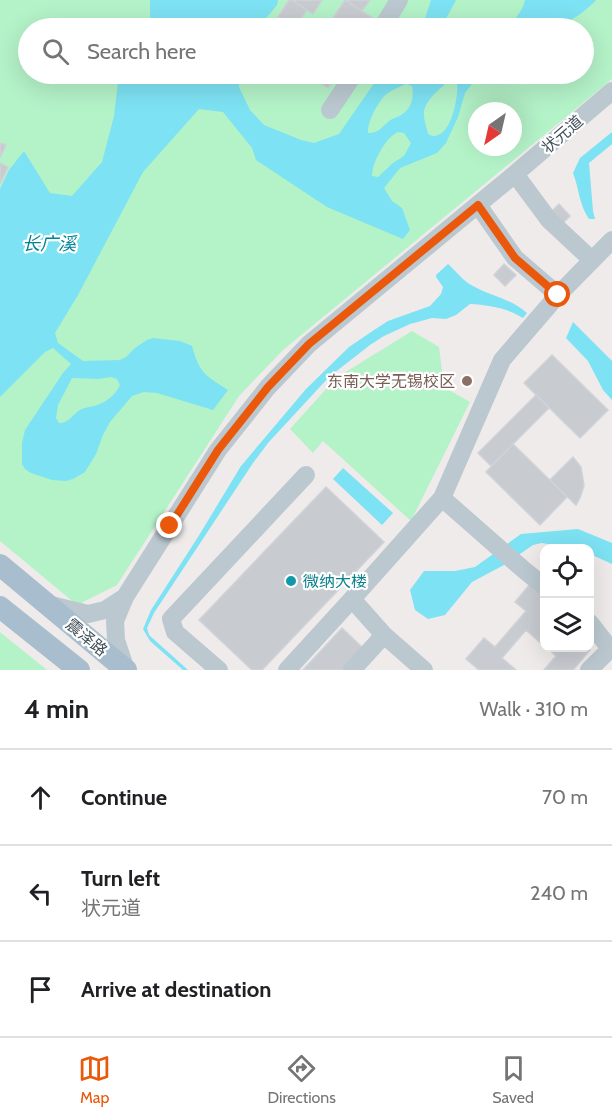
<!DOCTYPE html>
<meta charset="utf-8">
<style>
:root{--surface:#fff;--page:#f6f6f6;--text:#202124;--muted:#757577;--line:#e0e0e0;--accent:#ea580c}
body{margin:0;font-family:Cabin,"Noto Sans SC",sans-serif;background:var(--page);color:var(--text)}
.controls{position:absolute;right:18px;bottom:18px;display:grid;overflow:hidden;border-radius:12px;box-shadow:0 6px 24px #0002}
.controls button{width:54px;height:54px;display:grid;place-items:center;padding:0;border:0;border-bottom:2px solid var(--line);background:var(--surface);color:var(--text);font:30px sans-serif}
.compass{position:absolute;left:468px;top:102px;width:54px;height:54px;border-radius:50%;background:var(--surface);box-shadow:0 6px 24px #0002;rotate:214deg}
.stop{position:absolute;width:18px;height:18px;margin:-14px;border:4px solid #ea580c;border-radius:50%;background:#fff}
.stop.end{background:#ea580c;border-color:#fff;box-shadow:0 2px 6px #0008}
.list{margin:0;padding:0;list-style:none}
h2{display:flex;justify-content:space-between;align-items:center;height:78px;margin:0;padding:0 24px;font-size:26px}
h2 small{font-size:20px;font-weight:400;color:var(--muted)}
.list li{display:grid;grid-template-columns:39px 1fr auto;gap:18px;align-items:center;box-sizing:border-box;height:96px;padding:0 24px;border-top:2px solid var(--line)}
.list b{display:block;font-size:22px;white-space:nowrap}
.list p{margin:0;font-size:20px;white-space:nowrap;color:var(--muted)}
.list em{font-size:20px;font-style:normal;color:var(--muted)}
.icon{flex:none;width:33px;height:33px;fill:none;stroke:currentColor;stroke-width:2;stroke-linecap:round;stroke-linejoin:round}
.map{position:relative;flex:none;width:612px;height:670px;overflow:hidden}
.search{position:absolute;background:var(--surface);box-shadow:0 6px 24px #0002;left:18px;right:18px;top:18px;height:66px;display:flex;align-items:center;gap:15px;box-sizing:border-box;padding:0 21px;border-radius:33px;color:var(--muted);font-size:22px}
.sheet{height:366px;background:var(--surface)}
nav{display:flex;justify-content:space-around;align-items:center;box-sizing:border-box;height:84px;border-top:2px solid var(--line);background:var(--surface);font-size:16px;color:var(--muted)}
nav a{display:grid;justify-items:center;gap:3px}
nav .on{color:var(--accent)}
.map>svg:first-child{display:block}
</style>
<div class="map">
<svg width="612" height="670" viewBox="0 0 612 670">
<rect width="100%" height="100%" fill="#efebeb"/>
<path fill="#b4f2c8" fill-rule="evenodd" d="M0,0H612V79L283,350L239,396L117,585L77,605L0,541ZM28,28H584V74H28ZM477,111H513V147H477Z
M412,331L439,347L444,387L470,402L411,521L323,441L313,453L290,429L336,378Z
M0,632L47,670H0Z"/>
<path fill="#7de2f3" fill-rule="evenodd" d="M150,0H278L277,5L258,28H150Z
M431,0H456L441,28H422Z
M525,0H596C589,8 574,20 563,23C555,25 547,22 540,28H507C514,20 523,11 525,0Z
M124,74H238L239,87L250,110L264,125L301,140L314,143L339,134L377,79L385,74H488L474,81L465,93L458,117L446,143L437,153L400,168L384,188L392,201L402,208L410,230L403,239L327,207L256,160L252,148L223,112L199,109L143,172L78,295L55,333L58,343L83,361L120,360L126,357L135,348L147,340L153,338L180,341L192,346C200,374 205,375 228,390L213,410L157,393L144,392L132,396L110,422L103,435L96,454L85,472L73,479L66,481L52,480L31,473L25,469L22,464V443L25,430L63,373L71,364L53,348L45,352L0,397V189L9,170L24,151L50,193L72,196L102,162L114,116L118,82ZM450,80L457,82C459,95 452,131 438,135C434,137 432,136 428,134C427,128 424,121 424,115C423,101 441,88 450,80ZM406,84L412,86C414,97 412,109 401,115C397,118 392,118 388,122C381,128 379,133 368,133C367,122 379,99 388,93C393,89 400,87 406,84ZM398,132L404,133L411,143L404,156L393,163L378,177L372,176C372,162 386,137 398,132ZM111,377L117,379L120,385C115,396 105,403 94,406C89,407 83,408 80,410C72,415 69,423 59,423L56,418L58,405L72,378L98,379Z
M612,132V144L589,163L593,211L595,219H589C579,205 579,188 573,173L580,158Z
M448,264C456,271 463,281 473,286C492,297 510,298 527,313L523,318C507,308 489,305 470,304L456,315L446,319L432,318L410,324L384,336L370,345L329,377L268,443L253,463L154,613L147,628L149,635L188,670H183L150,641L143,629L151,610L198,537L241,466L306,389L349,347L374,330L388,321L430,306L441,294L443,287L436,277V275Z
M573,322L612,361V400L603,390L588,361L566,338Z
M343,468L393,513L382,525L333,479Z
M578,529L612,543V564L590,554V548H570L542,543L533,545L504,565L472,582L445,615L428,619L415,610L410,590L424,571H455L475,567L521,534Z"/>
<path fill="#c8ccd1" stroke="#cfd2d8" stroke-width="1.5" d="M289,0H292L307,10L295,28H282L274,23Z
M292,0H322L313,14Z
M345,0L376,20L371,28H330L327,27Z
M346,0H370L362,11Z
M307,74H337L328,88Z
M0,143L6,145L0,158Z
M0,163L8,167L0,184Z
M559,204L570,216L560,226L548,215Z
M504,264L516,275L505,286L494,275Z
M552,355L608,410L580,438L524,383Z
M536,395L549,408L491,466L478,453Z
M513,444L567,497L540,525L486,472Z
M573,457L581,467L584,486L580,498L576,505L550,480Z
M326,487L384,542L262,670H252L199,620Z
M531,583L544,594V646L526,630L502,658L516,670H479L466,659L484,638L495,647L526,611L515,602Z
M342,628L364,649L345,670H303Z
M547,648H587L590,650L573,670H544L556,656Z"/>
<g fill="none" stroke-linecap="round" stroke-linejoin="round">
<path stroke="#bbc8d0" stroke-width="18" d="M382,28L399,0
M330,110L354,74
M515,174L549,220L592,260
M478,205L515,258L558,295
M442,498L524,570L544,586
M51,605L88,614L105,610L125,597
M590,623L612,651
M126,670L116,640L115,621L125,597L218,450L268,387L309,344L515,174L612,91
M219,670L175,632L171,619L306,475
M287,670L352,599
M352,670L384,635
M424,670L384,635L352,599L442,498L502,360L558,295L612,240
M589,670L610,649"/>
<path stroke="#a8bdce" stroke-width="22" d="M0,565L126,670
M0,607L79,670"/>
</g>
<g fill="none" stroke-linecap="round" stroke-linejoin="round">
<path stroke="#ea580c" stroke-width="8" d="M170,526L218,450L268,387L309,344L478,205L515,258L558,295"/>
</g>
<circle fill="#8d6e63" stroke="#fff" stroke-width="2" cx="467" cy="381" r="6"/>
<circle fill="#0f9aa8" stroke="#fff" stroke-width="2" cx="291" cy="581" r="6"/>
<g text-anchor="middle" stroke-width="4.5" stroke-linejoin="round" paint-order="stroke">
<g font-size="16" fill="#43515a" stroke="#fff">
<text transform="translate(562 134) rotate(-41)" y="6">状元道</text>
<text transform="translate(87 637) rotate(40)" y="6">震泽路</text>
</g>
<g font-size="16" fill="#785e54" stroke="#fff" text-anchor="end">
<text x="455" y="387">东南大学无锡校区</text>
</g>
<g font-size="16" fill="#0d838f" stroke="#fff" text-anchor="start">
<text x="303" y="587">微纳大楼</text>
</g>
<g font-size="18" font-style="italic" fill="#038298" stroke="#fff">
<text x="49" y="250">长广溪</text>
</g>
</g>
</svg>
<div class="controls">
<button><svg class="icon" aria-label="locate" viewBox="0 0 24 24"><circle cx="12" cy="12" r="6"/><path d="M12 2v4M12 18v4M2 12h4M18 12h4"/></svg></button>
<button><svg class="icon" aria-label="layers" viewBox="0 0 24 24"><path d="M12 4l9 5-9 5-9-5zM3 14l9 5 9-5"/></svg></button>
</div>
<svg class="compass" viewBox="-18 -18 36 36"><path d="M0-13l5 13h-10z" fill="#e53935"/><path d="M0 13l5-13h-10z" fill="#757577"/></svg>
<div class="stop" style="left:558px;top:295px"></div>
<div class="stop end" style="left:170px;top:526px"></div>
<div class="search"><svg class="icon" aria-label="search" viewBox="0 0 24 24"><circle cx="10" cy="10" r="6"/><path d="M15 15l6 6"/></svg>Search here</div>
</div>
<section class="sheet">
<h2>4 min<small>Walk · 310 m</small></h2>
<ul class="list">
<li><svg class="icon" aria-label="ahead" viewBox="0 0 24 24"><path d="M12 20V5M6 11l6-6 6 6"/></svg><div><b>Continue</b></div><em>70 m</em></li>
<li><svg class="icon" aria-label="left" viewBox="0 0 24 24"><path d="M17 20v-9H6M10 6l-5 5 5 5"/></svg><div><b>Turn left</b><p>状元道</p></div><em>240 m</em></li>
<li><svg class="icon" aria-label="arrive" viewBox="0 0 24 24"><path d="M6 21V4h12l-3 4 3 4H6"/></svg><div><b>Arrive at destination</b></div></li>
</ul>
</section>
<nav>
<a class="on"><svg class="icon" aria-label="map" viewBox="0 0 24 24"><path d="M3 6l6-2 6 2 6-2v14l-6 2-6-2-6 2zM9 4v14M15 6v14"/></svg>Map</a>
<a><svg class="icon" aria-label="directions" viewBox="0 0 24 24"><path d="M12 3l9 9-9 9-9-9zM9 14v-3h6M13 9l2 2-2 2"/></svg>Directions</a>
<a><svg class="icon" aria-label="saved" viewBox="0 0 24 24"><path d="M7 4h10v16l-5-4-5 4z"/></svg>Saved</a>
</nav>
